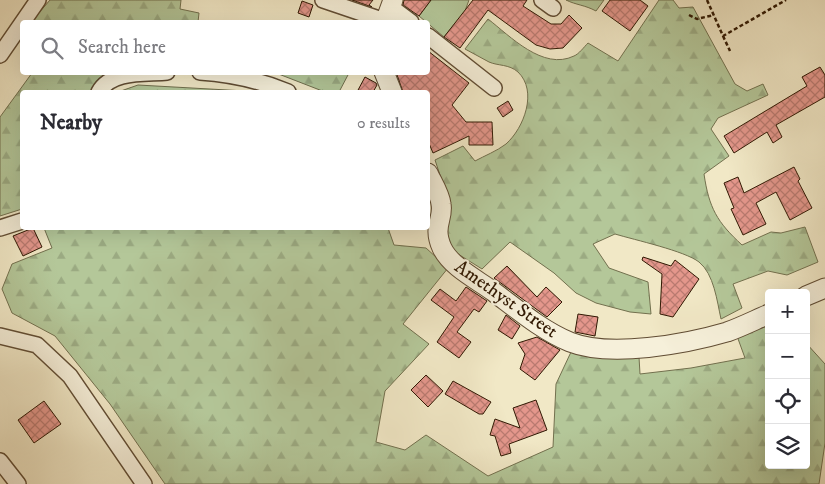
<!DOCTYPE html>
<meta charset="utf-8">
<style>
:root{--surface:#fff;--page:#f7f7f7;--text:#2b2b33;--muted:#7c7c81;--line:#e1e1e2}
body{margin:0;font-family:"IM FELL DW Pica",serif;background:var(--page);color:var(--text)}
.controls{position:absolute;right:15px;bottom:15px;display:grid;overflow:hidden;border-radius:5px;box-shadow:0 5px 20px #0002}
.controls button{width:45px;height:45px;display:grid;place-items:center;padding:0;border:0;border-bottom:1px solid var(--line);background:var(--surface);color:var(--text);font:25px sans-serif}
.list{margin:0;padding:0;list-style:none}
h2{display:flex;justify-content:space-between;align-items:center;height:65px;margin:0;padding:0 20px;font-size:21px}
h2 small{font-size:16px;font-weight:400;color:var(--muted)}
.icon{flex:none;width:28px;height:28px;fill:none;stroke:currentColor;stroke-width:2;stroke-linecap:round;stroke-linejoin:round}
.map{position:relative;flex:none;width:825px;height:484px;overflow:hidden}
.search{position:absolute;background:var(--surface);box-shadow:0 5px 20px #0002;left:20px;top:20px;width:410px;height:55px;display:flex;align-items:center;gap:12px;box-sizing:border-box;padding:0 18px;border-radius:5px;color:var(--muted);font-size:19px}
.panel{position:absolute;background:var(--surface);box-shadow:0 5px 20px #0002;left:20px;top:90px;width:410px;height:140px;border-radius:5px}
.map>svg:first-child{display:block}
</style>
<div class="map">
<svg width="825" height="484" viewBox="0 0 825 484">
<defs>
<pattern id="forest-firs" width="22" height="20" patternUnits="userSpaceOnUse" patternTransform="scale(1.25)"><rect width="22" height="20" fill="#b4c799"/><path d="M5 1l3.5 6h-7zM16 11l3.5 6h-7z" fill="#9baa82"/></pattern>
<pattern id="building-cross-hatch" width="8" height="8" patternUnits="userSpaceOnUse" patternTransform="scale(1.25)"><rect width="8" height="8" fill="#e4978c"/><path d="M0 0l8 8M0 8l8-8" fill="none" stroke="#b97a70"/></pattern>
</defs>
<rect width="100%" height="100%" fill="#f1e8c6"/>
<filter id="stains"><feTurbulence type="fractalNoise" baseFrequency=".004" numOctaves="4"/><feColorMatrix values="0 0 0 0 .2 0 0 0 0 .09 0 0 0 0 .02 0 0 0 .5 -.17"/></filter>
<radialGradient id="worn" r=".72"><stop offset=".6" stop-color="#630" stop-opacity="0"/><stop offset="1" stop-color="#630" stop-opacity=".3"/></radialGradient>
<path fill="#b4c799" stroke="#72704e" d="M431,0H469L465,11L444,37L419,16Z
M566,0H604L596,11C585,5 576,5 566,0Z"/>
<path fill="url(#forest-firs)" stroke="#72704e" d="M50,0H181L180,9L199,13L198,22H31Z
M659,0H673L679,8L693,7L735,84L747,91L763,84L768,95L718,118L711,129L729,156L704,174C709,208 717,222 742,245L771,232L781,233L805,227L818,262L787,275L768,271L733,284L742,308L721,319C717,301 714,274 699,262C685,251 635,240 615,234L593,244L609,268L648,282L651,314L630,312L596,303L576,293L554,273L510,242L482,269L458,254L446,243L445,224L451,208L435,160L463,146L475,161C484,156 497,151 506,144C524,128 538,91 518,72C509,64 498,66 489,62C481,58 473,53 465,49L488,19C510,36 543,71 574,56C579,54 584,47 588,43L618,61Z
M32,73H110L97,81L91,92H22V209L0,216V117Z
M276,73H349L339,92H325Z
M138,85L263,92H118Z
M44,228H388L394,245L426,248L448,268L403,324L429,344L385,391L376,442L405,450L426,435L488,476L553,447L556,384L571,352L639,357L640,374L691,368L745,358L737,336L769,322V465H806V343L825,364V443L819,484H165L110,404L55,336L12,313L2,289L12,264L52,248Z"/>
<path fill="url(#building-cross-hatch)" stroke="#311903" d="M352,0H373L369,5L372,7Z
M404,0H431L419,16L403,5Z
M473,0H527L523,6L551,24H561L569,15L582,28L563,48L550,49L536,45L488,10L460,48L444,37Z
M610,0H640L648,6L630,31L602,11Z
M302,1L313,5L309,17L298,13Z
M428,51L469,83L452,105L466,122H492L493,145H469V136L433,153L428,141V92H403L396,72H428Z
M820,67L825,75V97L776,125L782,137L773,143L767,132L734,153L724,136L807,86L802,77Z
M365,77L376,83L377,85L373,92H357Z
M508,101L513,110L503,117L497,108Z
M794,167L800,179L798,181L812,208L790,220L776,192L756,203L766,224L743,235L731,209L734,208L724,183L738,177L744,193Z
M33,228L42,247L23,256L13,236Z
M643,257L671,266L675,260L699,279L673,317L660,314L662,274L642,260Z
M507,266L537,297L546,287L562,302L547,317L494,278Z
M466,287L487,301L479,312L474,309L457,332L471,342L459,358L437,342L454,317L431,300L440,289L456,301Z
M578,314L598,317L595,336L575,332Z
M506,315L520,326L512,339L498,330Z
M537,337L560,350L535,380L520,369L525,354L518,343Z
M426,375L443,391L428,407L411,390Z
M453,381L491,402L483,414H479L445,394Z
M536,400L547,430L509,444L511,453L501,456L495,436L490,435L495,419L520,428L513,408Z
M44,401L61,424L34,443L18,420Z"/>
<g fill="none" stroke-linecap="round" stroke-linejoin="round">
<defs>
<path id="minor" d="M323,0L385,21
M542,0L553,8
M391,7L411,22
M428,36L494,88
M0,55L38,0
M200,72C231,74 259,80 288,92
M99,92C111,70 146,74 167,72
M0,228L22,221
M0,336L37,345L70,376L144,484
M0,461L18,484"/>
<path id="tertiary" d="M385,22L393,0
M384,72L392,92
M428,173C432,182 440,194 441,204C444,219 432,226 442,248C451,267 478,280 494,292C518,310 543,331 570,342C610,358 686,344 727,332C741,327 755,320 769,314
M806,296L825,288"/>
</defs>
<use href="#minor" stroke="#614d34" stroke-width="18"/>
<use href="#tertiary" stroke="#614d34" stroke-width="21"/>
<path stroke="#311903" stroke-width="2.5" stroke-dasharray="4 2.5" stroke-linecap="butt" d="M707,0L723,36L786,0
M689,15L697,19L714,15
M723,36L730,51"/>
<use href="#minor" stroke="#f6f0da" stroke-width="15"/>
<use href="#tertiary" stroke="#f6f0da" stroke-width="19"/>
</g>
<g text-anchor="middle" stroke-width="4.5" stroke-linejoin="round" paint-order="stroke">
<g font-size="19" fill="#311903" stroke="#f6f0da">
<text transform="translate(507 298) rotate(35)" y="7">Amethyst Street</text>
</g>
</g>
<rect width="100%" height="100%" filter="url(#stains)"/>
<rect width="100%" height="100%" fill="url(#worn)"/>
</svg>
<div class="controls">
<button>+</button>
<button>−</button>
<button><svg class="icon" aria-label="locate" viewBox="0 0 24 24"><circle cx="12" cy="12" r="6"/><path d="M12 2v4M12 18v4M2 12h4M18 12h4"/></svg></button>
<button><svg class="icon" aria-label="layers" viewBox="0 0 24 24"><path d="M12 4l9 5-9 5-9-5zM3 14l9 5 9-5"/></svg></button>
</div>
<div class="search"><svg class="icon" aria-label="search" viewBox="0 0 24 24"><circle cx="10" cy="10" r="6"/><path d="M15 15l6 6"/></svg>Search here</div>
<section class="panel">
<h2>Nearby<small>0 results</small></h2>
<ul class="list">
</ul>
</section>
</div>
